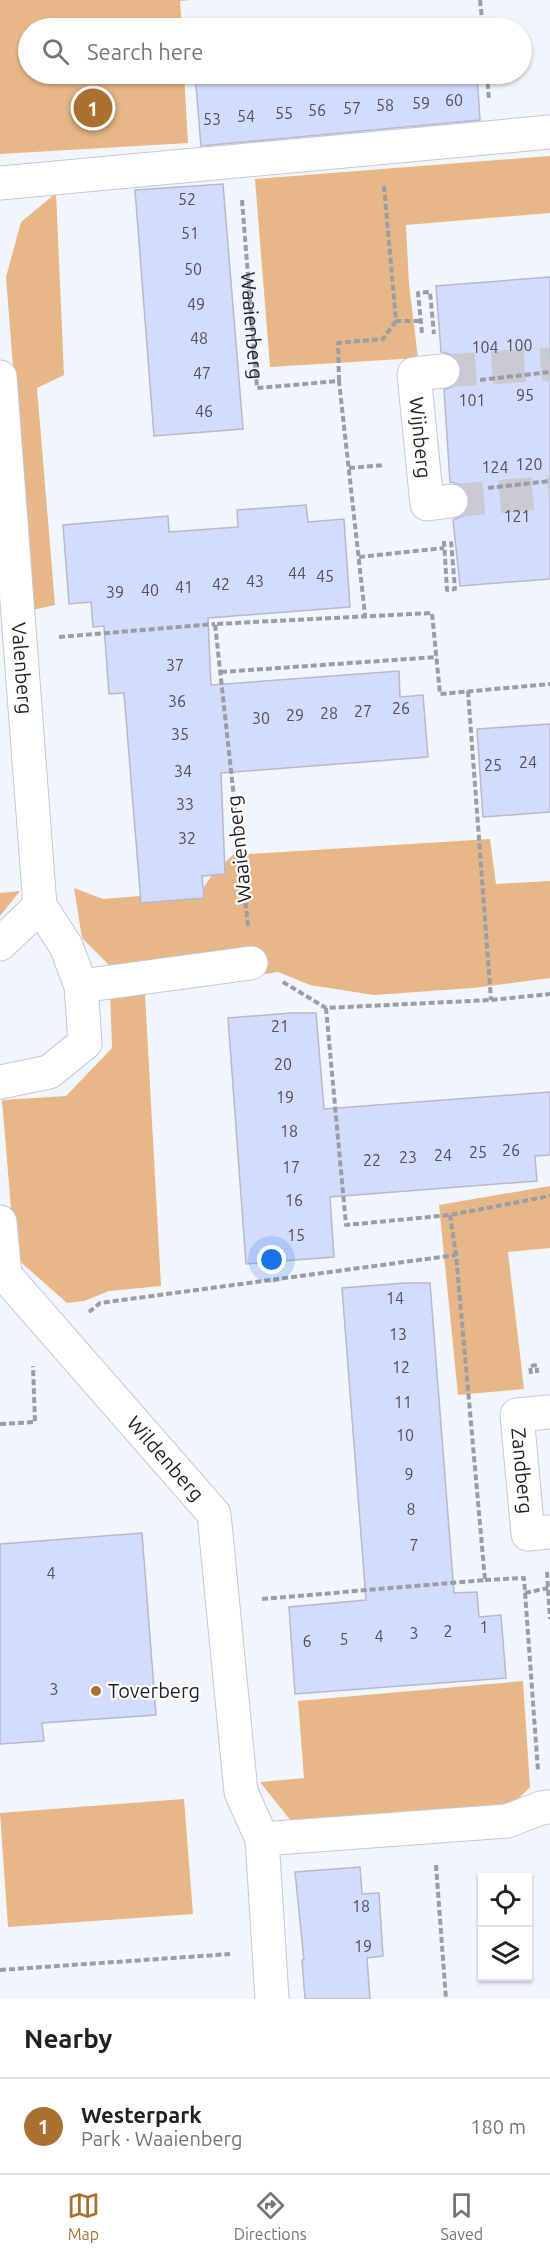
<!DOCTYPE html>
<meta charset="utf-8">
<style>
:root{--surface:#fff;--page:#f2f2f2;--text:#202124;--muted:#757577;--line:#e0e0e0;--accent:#aa7030}
body{margin:0;font-family:Ubuntu,sans-serif;background:var(--page);color:var(--text)}
.controls{position:absolute;right:18px;bottom:18px;display:grid;overflow:hidden;border-radius:0px;box-shadow:0 2px 4px #0004}
.controls button{width:54px;height:54px;display:grid;place-items:center;padding:0;border:0;border-bottom:2px solid var(--line);background:var(--surface);color:var(--text);font:30px sans-serif}
.you{position:absolute;left:272px;top:1260px;width:21px;height:21px;margin:-15px;border:4px solid #fff;border-radius:50%;background:#1a73e8;box-shadow:0 0 0 9px #1a73e833}
.badge{display:grid;place-items:center;width:39px;height:39px;border-radius:50%;background:var(--accent);color:#fff;font-size:20px;font-weight:700}
.pin{position:absolute;translate:-50% -50%;border:3px solid #fff;box-shadow:0 2px 6px #0006}
.list{margin:0;padding:0;list-style:none}
h2{display:flex;justify-content:space-between;align-items:center;height:78px;margin:0;padding:0 24px;font-size:26px}
h2 small{font-size:20px;font-weight:400;color:var(--muted)}
.list li{display:grid;grid-template-columns:39px 1fr auto;gap:18px;align-items:center;box-sizing:border-box;height:96px;padding:0 24px;border-top:2px solid var(--line)}
.list b{display:block;font-size:22px;white-space:nowrap}
.list p{margin:0;font-size:20px;white-space:nowrap;color:var(--muted)}
.list em{font-size:20px;font-style:normal;color:var(--muted)}
.icon{flex:none;width:33px;height:33px;fill:none;stroke:currentColor;stroke-width:2;stroke-linecap:round;stroke-linejoin:round}
.map{position:relative;flex:none;width:550px;height:1999px;overflow:hidden}
.search{position:absolute;background:var(--surface);box-shadow:0 2px 4px #0004;left:18px;right:18px;top:18px;height:66px;display:flex;align-items:center;gap:15px;box-sizing:border-box;padding:0 21px;border-radius:33px;color:var(--muted);font-size:22px}
.sheet{height:174px;background:var(--surface)}
nav{display:flex;justify-content:space-around;align-items:center;box-sizing:border-box;height:84px;border-top:2px solid var(--line);background:var(--surface);font-size:16px;color:var(--muted)}
nav a{display:grid;justify-items:center;gap:3px}
nav .on{color:var(--accent)}
.map>svg:first-child{display:block}
</style>
<div class="map">
<svg width="550" height="1999" viewBox="0 0 550 1999">
<rect width="100%" height="100%" fill="#f3f5fd"/>
<path fill="#e8b787" d="M0,0H190L180,1L182,28H28V74H184L188,143L0,154Z
M550,156V213L406,225L409,284L418,358L270,367L255,179Z
M56,193L64,375L37,388L55,605L32,610L6,277L21,222Z
M490,839L496,884L550,881V978L473,988L374,995L310,985L278,972L145,994L161,1286L109,1291L84,1301L67,1303L15,1257L2,1100L66,1096L112,1048L109,965L82,938L74,888L103,899L201,891L215,871L233,855Z
M20,891L0,916V893Z
M550,1186V1248L508,1252L524,1389L458,1395L439,1205Z
M523,1681L530,1787L506,1811L295,1826L260,1782L304,1778L298,1701Z
M184,1799L193,1914L8,1927L0,1813Z"/>
<path fill="#d4dcfd" stroke="#b5b9cb" stroke-width="1.5" d="M195,74H477L480,120L201,146Z
M223,184L243,429L154,436L135,190Z
M550,277V579L460,586L453,520L463,516L468,509L470,499L466,489L459,484L450,482L444,390L454,386L460,378L462,370L458,360L450,354L441,352L436,286Z
M306,505L308,522L344,519L350,607L208,618L211,685L399,671L400,697L423,695L428,757L221,773L225,874L202,876L204,898L141,903L124,693L109,694L104,626L93,627L91,602L69,604L63,525L168,516L169,532L238,527L237,510Z
M550,724V812L483,817L477,729Z
M291,1013H316L324,1109L550,1092V1155L535,1156L537,1181L330,1197L334,1257L246,1264L228,1018Z
M405,1283H430L454,1593L477,1592L479,1617L501,1615L506,1678L295,1694L289,1607L366,1600L342,1288Z
M142,1533L156,1715L42,1723L44,1741L0,1744V1544Z
M360,1867L362,1894L379,1893L383,1956L367,1958L370,1999H305L302,1960H304L295,1872Z"/>
<g fill="none" stroke-linecap="round" stroke-linejoin="round">
<path stroke="#c9cad2" stroke-width="33" stroke-dasharray="33 16" stroke-linecap="butt" d="M443,371L550,364
M451,501L550,492"/>
<defs>
<g id="street">
<path d="M0,183L550,132"/>
<path id="s2" d="M443,371L414,374L427,504L451,501"/>
<path id="s3" d="M0,377L40,906L0,944"/>
<path d="M40,906L66,946L81,986L251,963"/>
<path d="M0,1082L49,1072L85,1043L81,986"/>
<path id="s4" d="M0,1222L5,1275L214,1514L241,1792L262,1839L272,1999"/>
<path id="s5" d="M548,1412L517,1415L528,1534L550,1532"/>
<path d="M262,1839L507,1821L541,1808L550,1807"/>
</g>
</defs>
<use href="#street" stroke="#c3c7d9" stroke-width="35"/>
<g stroke="#9b9ca4" stroke-width="4" stroke-dasharray="6 3" stroke-linecap="butt">
<path d="M480,0L483,28"/>
<path d="M487,74L489,100"/>
<path d="M384,186L396,321H421"/>
<path id="s1" d="M242,200L257,388L339,381L365,615"/>
<path d="M422,333L418,293L430,292L434,334"/>
<path d="M480,380L550,372"/>
<path d="M339,381L338,343L383,339L396,321"/>
<path d="M349,468L384,465"/>
<path d="M488,488L550,481"/>
<path d="M444,541L447,590L455,589L451,541"/>
<path d="M359,557L444,548"/>
<path d="M59,637L215,624"/>
<path d="M221,672L437,657"/>
<path d="M468,691L491,1000"/>
<path d="M248,926L215,624L432,613L440,694L550,684"/>
<path d="M283,982L326,1008L491,1000L550,994"/>
<path d="M326,1008L346,1225L450,1215L550,1196"/>
<path d="M89,1312L100,1303L456,1255"/>
<path d="M531,1374L530,1366L537,1365V1373"/>
<path d="M0,1424L35,1422L33,1366"/>
<path d="M547,1572L550,1619"/>
<path d="M485,1580L524,1578L538,1771"/>
<path d="M525,1593L548,1588"/>
<path d="M262,1599L485,1580L456,1255L450,1215"/>
<path d="M436,1865L446,1999"/>
<path d="M0,1970L230,1954"/>
</g>
<use href="#street" stroke="#fff" stroke-width="33"/>
</g>
<circle fill="#aa7030" stroke="#fff" stroke-width="2" cx="96" cy="1691" r="6"/>
<g text-anchor="middle" stroke-width="4.5" stroke-linejoin="round" paint-order="stroke">
<g font-size="16" fill="#4c4f5c">
<text x="454" y="106">60</text>
<text x="421" y="109">59</text>
<text x="385" y="111">58</text>
<text x="352" y="114">57</text>
<text x="317" y="116">56</text>
<text x="284" y="119">55</text>
<text x="246" y="122">54</text>
<text x="212" y="125">53</text>
<text x="187" y="205">52</text>
<text x="190" y="239">51</text>
<text x="193" y="275">50</text>
<text x="196" y="310">49</text>
<text x="199" y="344">48</text>
<text x="519" y="351">100</text>
<text x="485" y="353">104</text>
<text x="202" y="379">47</text>
<text x="525" y="401">95</text>
<text x="472" y="406">101</text>
<text x="204" y="417">46</text>
<text x="529" y="470">120</text>
<text x="495" y="473">124</text>
<text x="517" y="522">121</text>
<text x="297" y="579">44</text>
<text x="325" y="582">45</text>
<text x="255" y="587">43</text>
<text x="221" y="590">42</text>
<text x="184" y="593">41</text>
<text x="150" y="596">40</text>
<text x="115" y="598">39</text>
<text x="175" y="671">37</text>
<text x="177" y="707">36</text>
<text x="401" y="714">26</text>
<text x="363" y="717">27</text>
<text x="329" y="719">28</text>
<text x="295" y="721">29</text>
<text x="261" y="724">30</text>
<text x="180" y="740">35</text>
<text x="528" y="768">24</text>
<text x="493" y="771">25</text>
<text x="183" y="777">34</text>
<text x="185" y="810">33</text>
<text x="187" y="844">32</text>
<text x="280" y="1032">21</text>
<text x="283" y="1070">20</text>
<text x="285" y="1103">19</text>
<text x="289" y="1137">18</text>
<text x="511" y="1156">26</text>
<text x="478" y="1158">25</text>
<text x="443" y="1161">24</text>
<text x="408" y="1163">23</text>
<text x="372" y="1166">22</text>
<text x="291" y="1173">17</text>
<text x="294" y="1206">16</text>
<text x="296" y="1241">15</text>
<text x="395" y="1304">14</text>
<text x="398" y="1340">13</text>
<text x="401" y="1373">12</text>
<text x="403" y="1408">11</text>
<text x="405" y="1441">10</text>
<text x="409" y="1480">9</text>
<text x="411" y="1515">8</text>
<text x="414" y="1551">7</text>
<text x="51" y="1579">4</text>
<text x="484" y="1633">1</text>
<text x="448" y="1637">2</text>
<text x="414" y="1639">3</text>
<text x="379" y="1642">4</text>
<text x="344" y="1645">5</text>
<text x="307" y="1647">6</text>
<text x="54" y="1695">3</text>
<text x="361" y="1912">18</text>
<text x="363" y="1952">19</text>
</g>
<g font-size="20" fill="#1f2027" stroke="#fff">
<text dy="7" stroke="none"><textPath href="#s1" startOffset="126">Waaienberg</textPath></text>
<text dy="7" stroke="none"><textPath href="#s2" startOffset="93">Wijnberg</textPath></text>
<text dy="7" stroke="none"><textPath href="#s3" startOffset="292">Valenberg</textPath></text>
<text transform="translate(239 849) rotate(-96)" y="7">Waaienberg</text>
<text dy="7" stroke="none"><textPath href="#s4" startOffset="297">Wildenberg</textPath></text>
<text dy="7" stroke="none"><textPath href="#s5" startOffset="87">Zandberg</textPath></text>
</g>
<g font-size="20" fill="#1f2027" stroke="#fff" text-anchor="start">
<text x="108" y="1698">Toverberg</text>
</g>
</g>
</svg>
<div class="controls">
<button><svg class="icon" aria-label="locate" viewBox="0 0 24 24"><circle cx="12" cy="12" r="6"/><path d="M12 2v4M12 18v4M2 12h4M18 12h4"/></svg></button>
<button><svg class="icon" aria-label="layers" viewBox="0 0 24 24"><path d="M12 4l9 5-9 5-9-5zM3 14l9 5 9-5"/></svg></button>
</div>
<div class="you"></div>
<div class="pin badge" style="left:93px;top:108px">1</div>
<div class="search"><svg class="icon" aria-label="search" viewBox="0 0 24 24"><circle cx="10" cy="10" r="6"/><path d="M15 15l6 6"/></svg>Search here</div>
</div>
<section class="sheet">
<h2>Nearby<small></small></h2>
<ul class="list">
<li><span class="badge">1</span><div><b>Westerpark</b><p>Park · Waaienberg</p></div><em>180 m</em></li>
</ul>
</section>
<nav>
<a class="on"><svg class="icon" aria-label="map" viewBox="0 0 24 24"><path d="M3 6l6-2 6 2 6-2v14l-6 2-6-2-6 2zM9 4v14M15 6v14"/></svg>Map</a>
<a><svg class="icon" aria-label="directions" viewBox="0 0 24 24"><path d="M12 3l9 9-9 9-9-9zM9 14v-3h6M13 9l2 2-2 2"/></svg>Directions</a>
<a><svg class="icon" aria-label="saved" viewBox="0 0 24 24"><path d="M7 4h10v16l-5-4-5 4z"/></svg>Saved</a>
</nav>
